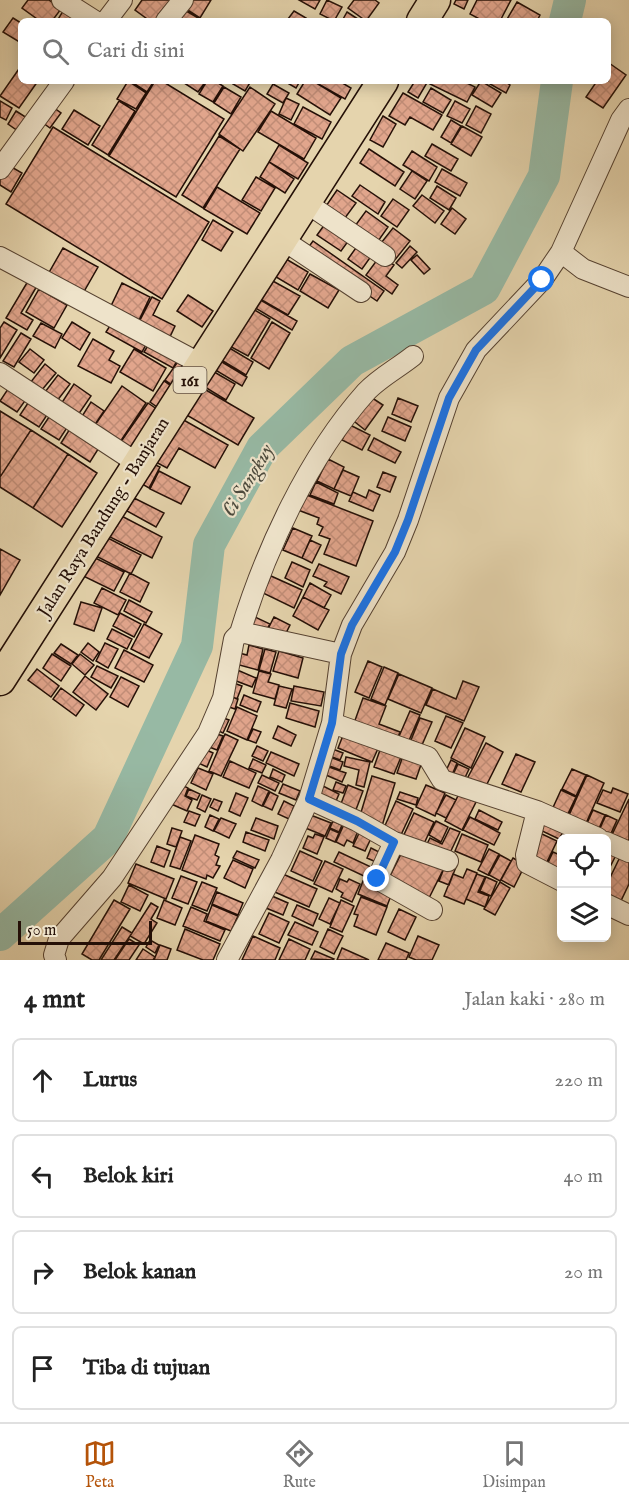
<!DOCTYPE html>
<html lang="id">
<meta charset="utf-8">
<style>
:root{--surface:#fff;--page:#f6f6f6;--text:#222;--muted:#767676;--line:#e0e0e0;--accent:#b45309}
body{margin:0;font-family:"IM FELL English",serif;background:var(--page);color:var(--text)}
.controls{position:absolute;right:18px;bottom:18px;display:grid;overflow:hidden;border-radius:9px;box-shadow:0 3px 15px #0003}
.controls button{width:54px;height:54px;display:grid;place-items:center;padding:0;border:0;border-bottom:2px solid var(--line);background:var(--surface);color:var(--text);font:30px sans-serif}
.scale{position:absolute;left:18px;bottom:15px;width:134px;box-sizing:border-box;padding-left:6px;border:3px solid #251007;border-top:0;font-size:16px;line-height:21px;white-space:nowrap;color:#251007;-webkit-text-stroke:4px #eee3ca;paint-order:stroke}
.stop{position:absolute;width:18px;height:18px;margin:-14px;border:4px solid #1a73e8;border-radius:50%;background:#fff}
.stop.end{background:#1a73e8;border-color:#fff;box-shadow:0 2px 6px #0008}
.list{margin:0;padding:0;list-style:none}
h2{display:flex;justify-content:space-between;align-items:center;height:78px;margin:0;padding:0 24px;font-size:26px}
h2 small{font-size:20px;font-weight:400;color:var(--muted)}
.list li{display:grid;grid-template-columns:39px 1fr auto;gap:18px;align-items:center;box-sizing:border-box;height:84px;margin:0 12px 12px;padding:0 12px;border:2px solid var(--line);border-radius:9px}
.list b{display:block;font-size:22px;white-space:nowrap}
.list em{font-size:20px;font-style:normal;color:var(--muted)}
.icon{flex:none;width:33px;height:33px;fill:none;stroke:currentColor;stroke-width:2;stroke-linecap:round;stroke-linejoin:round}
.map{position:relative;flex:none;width:629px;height:960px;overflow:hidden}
.search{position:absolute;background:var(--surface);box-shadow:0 3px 15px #0003;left:18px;right:18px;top:18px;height:66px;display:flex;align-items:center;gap:15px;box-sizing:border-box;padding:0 21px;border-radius:9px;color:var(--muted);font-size:22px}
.sheet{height:462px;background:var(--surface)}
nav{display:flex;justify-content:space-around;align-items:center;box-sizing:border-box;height:84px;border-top:2px solid var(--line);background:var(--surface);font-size:16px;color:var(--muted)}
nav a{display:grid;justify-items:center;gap:3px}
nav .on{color:var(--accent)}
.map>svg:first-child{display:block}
</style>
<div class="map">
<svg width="629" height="960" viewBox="0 0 629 960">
<defs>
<pattern id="building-cross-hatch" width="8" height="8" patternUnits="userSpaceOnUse" patternTransform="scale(1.5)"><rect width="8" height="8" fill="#e1a58c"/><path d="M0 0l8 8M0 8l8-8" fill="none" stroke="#c18d77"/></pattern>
</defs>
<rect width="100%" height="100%" fill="#e5d4ad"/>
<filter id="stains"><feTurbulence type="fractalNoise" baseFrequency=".00333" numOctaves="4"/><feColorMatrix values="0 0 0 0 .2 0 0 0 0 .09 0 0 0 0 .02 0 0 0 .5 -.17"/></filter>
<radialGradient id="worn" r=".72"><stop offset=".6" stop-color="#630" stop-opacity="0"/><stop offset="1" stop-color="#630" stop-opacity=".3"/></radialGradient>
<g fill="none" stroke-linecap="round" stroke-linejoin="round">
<path stroke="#97b9a4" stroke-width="32" d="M565,21L570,0
M0,935L108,838L197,646L209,545L262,448L352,361L484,289L544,176L557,81"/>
</g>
<path fill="url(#building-cross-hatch)" stroke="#251007" stroke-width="1.5" d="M28,0H49L61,9L52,21H40L22,8Z
M142,0H171L156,21H150L135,10Z
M187,0H211L200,18L183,7Z
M299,0H320L315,9Z
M327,0L342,7L334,21L320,14Z
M354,0H375L379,3L366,21L348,8Z
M456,0H468L464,9L454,4Z
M477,0H511L500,21H483L470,14Z
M517,2L540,15L537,21H506Z
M181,8L200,19L199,21H175Z
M63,11L77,21H57Z
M294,11L306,18L304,21L288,19Z
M347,12L361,21H342Z
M13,18L21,23V43L3,32Z
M609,63L626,75L603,108L586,97L597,81H608Z
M21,66V81H38L19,108L0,96Z
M128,81L146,93L136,109L117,99Z
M130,81H154L147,92Z
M155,81H162L224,119L176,197L109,156Z
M181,81H206L198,92Z
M207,81H215L223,86L213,102L199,94Z
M235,81H251L245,91L233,84Z
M284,81H300L296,88Z
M305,81H313L341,98L330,115L297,94Z
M313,81H339L351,88L345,99Z
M415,81H428L418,98L408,92Z
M432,81H463L475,87L467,102L430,84Z
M481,81L501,93L492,107L472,95Z
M492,81H504L510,85L506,93L490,84Z
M273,84L289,93L283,103L267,94Z
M224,87L241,97L231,114L214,103Z
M250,87L275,104L243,151L219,134Z
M431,88L451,100L443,113L423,102Z
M403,93L442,115L433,130L410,117L405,125L389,116Z
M286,98L299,104L291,120L279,114Z
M0,101L12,108L6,120L0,117Z
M119,101L135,111L108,155L92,145Z
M455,101L470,109L462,123L447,116Z
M50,105L61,113L50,128L39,120Z
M476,106L491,114L481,133L466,125Z
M303,107L331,122L322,139L294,124Z
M74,110L100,126L88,145L62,129Z
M16,111L27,118L18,131L8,124Z
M271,111L316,138L304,159L258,132Z
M383,116L396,124L383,147L370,140Z
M451,120L461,126L451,143L441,137Z
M462,126L482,137L471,156L451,144Z
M53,127L209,222L162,299L6,204Z
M219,136L240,149L203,208L182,195Z
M432,144L458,159L451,171L425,156Z
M279,145L308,163L298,179L269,162Z
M369,149L404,172L395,186L360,163Z
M412,151L437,167L429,181L403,165Z
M269,162L294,179L285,193L260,177Z
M8,165L22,173L11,192L0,185V178Z
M442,169L467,183L460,196L435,182Z
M412,171L427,181L415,199L400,189Z
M256,177L275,188L261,211L242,200Z
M360,185L385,202L378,214L352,196Z
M437,186L456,198L449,210L430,198Z
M217,187L260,213L247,234L204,209Z
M337,190L356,203L342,222L324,209Z
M422,195L444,211L435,223L413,206Z
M393,199L409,210L397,227L381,216Z
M452,208L466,219L455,234L441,224Z
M366,211L388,227L374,247L352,230Z
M213,220L233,232L221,251L202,240Z
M325,224L349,240L341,251L317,235Z
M393,228L410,241L394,261L377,248Z
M313,241L384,291L377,301L305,252Z
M358,245L372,255L362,269L348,259Z
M410,246L417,252L402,268L396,263Z
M63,248L98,267L82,295L47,276Z
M417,255L430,269L424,274L411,260Z
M281,256L308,272L298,290L271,274Z
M380,256L394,265L386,276L398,285L392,294L366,275Z
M310,274L339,290L328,308L300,291Z
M271,280L300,296L288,315L260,299Z
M28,281L37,286L21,313L33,320L27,330L6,318Z
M122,283L150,297L139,320L111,306Z
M39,289L67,305L54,328L26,312Z
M188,295L213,311L202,327L177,311Z
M152,297L160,301L153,315L175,326L168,341L137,326Z
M257,298L297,321L292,330L252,306Z
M246,305L270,319L248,356L224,343Z
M113,321L148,341L142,352L106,332Z
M4,322L17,330L0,358V328Z
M72,322L90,333L80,350L62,338Z
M272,322L290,333L269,369L251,358Z
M41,323L62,334L55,348L33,336Z
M21,333L31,339L14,367L3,361Z
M93,339L114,351L109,360L120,366L111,383L78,366Z
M150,342L179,357L173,368L144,352Z
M226,346L253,362L246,375L218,358Z
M30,349L44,360L34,373L19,362Z
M134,349L166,368L153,391L120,372Z
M217,359L247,377L242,386L212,368Z
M179,360L189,367L175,387L165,380Z
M45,364L56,373L41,391L30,383Z
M204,366L235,384L226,400L195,381Z
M58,375L70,384L57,401L45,392Z
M164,381L174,388L160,409L150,402Z
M194,383L254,418L238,445L178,410Z
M74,384L91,396L78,415L61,404Z
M10,386L27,398L17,412L0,401Z
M122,386L146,403L118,445L93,428Z
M366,394L383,405L365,430L350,418Z
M32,397L51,409L39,427L20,415Z
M398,398L418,406L411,422L392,414Z
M91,402L104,411L94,426L81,418Z
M148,403L161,412L133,452L120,443Z
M0,411L31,430L0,477Z
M53,411L70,423L59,440L41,429Z
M173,414L228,445L215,468L179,448L167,468L148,458Z
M388,417L411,427L405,441L382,431Z
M73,424L102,443L90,462L61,443Z
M350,425L370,435L362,450L342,440Z
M31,430L68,454L33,508L0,487V477Z
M374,438L401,452L395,463L368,450Z
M68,454L97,473L62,527L33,508Z
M328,459L344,467L334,489L317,481Z
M145,460L160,467L149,488L135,480Z
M343,470L359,477L351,496L334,489Z
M159,471L190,487L181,504L150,489Z
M383,472L396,477L390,492L377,487Z
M316,482L338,493L334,504L310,495Z
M369,490L380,495L373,511L349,501L353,492L366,498Z
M304,494L373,521L356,566L324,554L330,539L319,535L323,527L317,524L319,518L298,510Z
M134,498L164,513L156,527L127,511Z
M112,511L162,537L152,558L102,533Z
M293,528L312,536L302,558L283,550Z
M100,534L141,555L131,574L90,553Z
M310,540L321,545L312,563L302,558Z
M0,549L20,560L0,595Z
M85,553L124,572L114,591L75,572Z
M292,562L310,570L303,587L285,578Z
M319,564L349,577L341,594L324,586L327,582L313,576Z
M130,573L149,583L140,602L120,592Z
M271,576L302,590L294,608L263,593Z
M310,583L331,595L324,608L303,597Z
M102,588L126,600L118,615L94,603Z
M303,597L329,610L318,630L293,616Z
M129,600L152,612L146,623L124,611Z
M81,602L102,608L94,631L74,624Z
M120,613L141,624L134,637L113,626Z
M253,616L270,624L263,636L246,627Z
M274,617L290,625L282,641L266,633Z
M144,624L162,634L149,658L131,649Z
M112,629L132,639L127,649L107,639Z
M88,643L99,652L93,661L81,652Z
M105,643L118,649L108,668L96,661Z
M61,644L78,655L71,664L54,653Z
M249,645L263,649L258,670L232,663L235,652L247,655Z
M265,649L276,652L270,673L259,670Z
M124,650L153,665L144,682L115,668Z
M279,651L303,658L298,678L273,671Z
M52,654L71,666L61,681L43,668Z
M80,654L94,665L85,675L72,664Z
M368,661L382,667L369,698L355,692Z
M97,666L118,676L111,688L91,677Z
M384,667L398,673L385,705L371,699Z
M37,669L59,686L51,697L28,680Z
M235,669L256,678L252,687L231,679Z
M259,671L271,674L268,682L279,685L275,699L253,693Z
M399,674L432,688L421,713L388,699Z
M85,676L108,694L96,710L73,692Z
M121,677L139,686L128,707L110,697Z
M463,681L479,687L464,721L426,705L433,689L456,699Z
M231,682L242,686L237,699L226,694Z
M279,686L292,689L286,708L274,705Z
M294,686L324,692L321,706L291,701Z
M61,688L84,705L76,716L53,699Z
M226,695L238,699L235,709L223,705Z
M244,695L261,702L257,712L240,705Z
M363,698L386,706L379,724L400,732L396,742L353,726Z
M290,703L319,711L315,727L286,718Z
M237,707L257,716L247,740L227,731Z
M410,711L420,715L407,745L397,741Z
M218,716L229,720L223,733L212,728Z
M446,716L463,723L451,748L435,741Z
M420,718L432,722L422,745L411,740Z
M278,726L296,735L291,746L273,738Z
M346,728L381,742L372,762L338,748Z
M465,728L485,737L471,768L451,758Z
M253,729L261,732L256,743L248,740Z
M211,732L223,736L217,750L204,745Z
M225,734L238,740L221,776L209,771Z
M486,743L503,752L485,788L467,779Z
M257,746L268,751L263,761L252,756Z
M200,747L213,753L207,767L194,761Z
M330,748L343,753L340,760L327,755Z
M380,750L401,757L394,774L374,767Z
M271,752L299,764L294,776L266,763Z
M404,753L423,759L416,779L397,773Z
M516,754L535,762L521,792L502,784Z
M330,757L343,762L340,770L327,765Z
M346,757L370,762L364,787L356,785L359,770L344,766Z
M253,759L266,765L262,773L249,768Z
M451,760L457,763L450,780L443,777Z
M230,761L256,773L249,788L223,777Z
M458,764L469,769L462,784L451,779Z
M329,767L346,773L342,782L326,775Z
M198,768L213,774L206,790L191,783Z
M273,769L285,775L282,782L270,777Z
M572,769L586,775L576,796L562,789Z
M262,775L279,783L275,791L258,783Z
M587,775L604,783L583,830L566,822Z
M372,776L395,783L382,826L359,819Z
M336,782L346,786L343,793L333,790Z
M178,783L188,788L185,796L192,800L187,811L169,803Z
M283,784L300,791L296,800L279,793Z
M348,785L363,791L354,815L339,809Z
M426,785L445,793L435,816L416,807Z
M258,786L269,791L262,806L252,801Z
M323,786L339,794L333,808L316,800Z
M613,788L628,794L620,812L597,803L603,790L611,793Z
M189,789L200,794L197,800L186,796Z
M561,790L576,797L565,820L550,814Z
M270,792L278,796L272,810L263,806Z
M400,792L418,798L416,805L397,799Z
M236,793L248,798L240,816L229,811Z
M459,794L476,802L462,830L445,821Z
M202,795L211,799L205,812L197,808Z
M446,795L456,800L446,818L436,813Z
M214,799L222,802L218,811L210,807Z
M629,799V839L625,848L609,841Z
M284,801L294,806L289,819L278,814Z
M396,801L413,809L400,837L383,830Z
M479,810L502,822L498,830L475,819Z
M593,810L605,815L596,835L584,830Z
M189,811L200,815L195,826L184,822Z
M414,813L434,822L422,848L402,839Z
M308,814L331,823L325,836L303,827Z
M210,815L219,819L213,831L205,827Z
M606,815L617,820L608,840L597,835Z
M470,817L500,833L494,845L463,830Z
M221,818L236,824L229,838L214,831Z
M256,818L278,826L274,839L251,830Z
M545,818L565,828L559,839L540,830Z
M346,820L360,826L353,843L347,840L344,846L336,842Z
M333,821L342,825L339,832L330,828Z
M436,821L448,827L441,842L429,835Z
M362,827L374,832L365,851L353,846Z
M172,828L182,831L176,847L167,844Z
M450,828L460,832L448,857L426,846L430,838L442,844Z
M330,829L339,833L335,842L326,838Z
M246,832L269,840L265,851L243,842Z
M315,834L324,837L317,854L303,848L308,836L313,838Z
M462,834L488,845L481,862L455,851Z
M542,834L557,841L545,866L530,859Z
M195,835L219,844L215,855L219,857L216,865L220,866L213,878L207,875L206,879L182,870Z
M180,837L191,841L180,869L170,866Z
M157,846L170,851L164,867L151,862Z
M371,848L381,853L376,862L367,858Z
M404,848L444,868L427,902L387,882Z
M606,848L617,853L606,875Z
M489,849L499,854L488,875L478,870Z
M237,851L259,860L255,868L233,858Z
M300,851L322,861L313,881L291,871Z
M339,852L371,867L366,877L334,862Z
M553,852L562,856V868L558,875L545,869Z
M500,855L511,861L500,881L489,875Z
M621,855L629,859V884L618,907L606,902V886Z
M513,858L525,865L514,887L501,880Z
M233,860L253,869L245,888L224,878Z
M325,861L343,869L332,892L314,884Z
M446,863L456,867L449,885L439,881Z
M136,864L174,879L166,899L128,883Z
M467,869L477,873L464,904L444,896L453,874L463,878Z
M276,871L317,889L309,907L268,889Z
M477,874L485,877L478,892L489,896L485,907L466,899Z
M181,876L197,882L188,904L172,898Z
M486,877L497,882L491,896L480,891Z
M340,879L347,882L349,879L360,884L352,902L341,897L343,893L336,889Z
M363,881L392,893L387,906L358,894Z
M202,882L217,888L207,911L192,905Z
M500,882L510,888L495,915L484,909Z
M129,885L148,895L140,911L121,902Z
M217,892L243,903L238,915L212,904Z
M272,896L288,903L283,915L266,908Z
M361,897L387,907L376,935L354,926L358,915L354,914Z
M329,898L340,903L330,924L319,919Z
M114,900L130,909L99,960H92L82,954Z
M164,900L182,908L175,925L157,918Z
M341,900L354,906L342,932L330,927Z
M151,903L158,907L151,919L157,923L144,944L130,936Z
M212,905L238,916L231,931L206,921Z
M297,905L318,914L313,926L292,916Z
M191,907L207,914L204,921L225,930L220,941L183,926Z
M399,909L416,917L405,940L388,932Z
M269,913L289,922L279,943L259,934Z
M295,922L318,932L312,945L288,935Z
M122,927L132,933L114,960H101Z
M185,929L220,944L213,960H203L177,950Z
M328,929L343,936L334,954L320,947Z
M253,936L280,948L275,960H242Z
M418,936L439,945L432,960H416L409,957Z
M129,939L139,945L129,960H115Z
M289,939L310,949L305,960H279Z
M150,940L159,945L155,953L146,947Z
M386,943L409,953L406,960H378Z
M160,945L171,949L167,960H154Z
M342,948L369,960H337Z
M143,949L155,957L153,960H136Z
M315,951L334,959L333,960L311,959Z"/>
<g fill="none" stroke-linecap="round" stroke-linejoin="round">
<defs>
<path id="minor" d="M62,0L95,21
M106,21L122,0
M166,21L183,0
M0,169L64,81
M305,202L385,256
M283,240L361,292
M561,252L583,269L629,287
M0,257L201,364
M0,373L137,463
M240,633C265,551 308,457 366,392C379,378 398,368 413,356
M332,723L428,757L442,780L537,811L598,838
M309,799L357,821L394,842L377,879L432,910
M537,811L526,855L527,863L562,881
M394,842L448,861
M606,842L629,852
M606,904L629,915
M56,960L54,955L59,939L112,878L208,733L223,698L234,639L240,633H245L341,654
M227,960L281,860L309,799L332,723L341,654L352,625L395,552L408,520L449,398L476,350L542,280L561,252L621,120L629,109"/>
<path id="primary" d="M422,21L435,0
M0,680L383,81"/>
</defs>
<use href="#minor" stroke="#554130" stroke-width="22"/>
<use href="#primary" stroke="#251007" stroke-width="33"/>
<use href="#minor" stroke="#eee3ca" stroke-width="20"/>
<use href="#primary" stroke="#e5d4ad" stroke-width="30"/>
</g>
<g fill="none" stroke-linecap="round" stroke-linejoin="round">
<path stroke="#1a73e8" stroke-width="8" d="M377,879L394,842L357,821L309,799L332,723L341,654L352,625L395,552L408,520L449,398L476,350L542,280"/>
</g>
<g text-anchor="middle" stroke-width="4.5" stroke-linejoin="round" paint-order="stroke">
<rect fill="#eee3ca" stroke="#614f42" stroke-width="1.5" x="173.5" y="367" width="33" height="26" rx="4.5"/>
<g font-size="16" font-weight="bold" fill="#251007">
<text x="190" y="386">161</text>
</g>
<g font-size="18" fill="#251007" stroke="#eee3ca">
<text transform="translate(103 517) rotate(-58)" y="6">Jalan Raya Bandung - Banjaran</text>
</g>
<g font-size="20" font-style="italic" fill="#4d4b3e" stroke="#eee3ca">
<text transform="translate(247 480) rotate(-59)" y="7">Ci Sangkuy</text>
</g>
</g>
<rect width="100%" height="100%" filter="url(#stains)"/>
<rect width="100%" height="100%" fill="url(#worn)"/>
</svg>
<div class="controls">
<button><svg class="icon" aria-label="locate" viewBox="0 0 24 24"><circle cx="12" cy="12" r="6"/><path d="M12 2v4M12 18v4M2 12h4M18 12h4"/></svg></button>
<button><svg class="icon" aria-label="layers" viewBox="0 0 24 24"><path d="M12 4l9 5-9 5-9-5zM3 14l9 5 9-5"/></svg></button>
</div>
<div class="scale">50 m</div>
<div class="stop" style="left:542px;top:280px"></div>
<div class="stop end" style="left:377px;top:879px"></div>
<div class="search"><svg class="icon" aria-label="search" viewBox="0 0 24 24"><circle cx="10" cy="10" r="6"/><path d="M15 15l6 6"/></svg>Cari di sini</div>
</div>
<section class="sheet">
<h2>4 mnt<small>Jalan kaki · 280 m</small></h2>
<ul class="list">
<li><svg class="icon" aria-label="ahead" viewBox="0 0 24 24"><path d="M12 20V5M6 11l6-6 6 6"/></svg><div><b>Lurus</b></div><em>220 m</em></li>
<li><svg class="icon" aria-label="left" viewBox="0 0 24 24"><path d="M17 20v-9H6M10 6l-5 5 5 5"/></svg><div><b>Belok kiri</b></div><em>40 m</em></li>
<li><svg class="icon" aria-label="right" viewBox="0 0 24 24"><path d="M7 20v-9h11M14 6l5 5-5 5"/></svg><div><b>Belok kanan</b></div><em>20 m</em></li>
<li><svg class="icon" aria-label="arrive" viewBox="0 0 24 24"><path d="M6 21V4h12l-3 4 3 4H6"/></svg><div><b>Tiba di tujuan</b></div></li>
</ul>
</section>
<nav>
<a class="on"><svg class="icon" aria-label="map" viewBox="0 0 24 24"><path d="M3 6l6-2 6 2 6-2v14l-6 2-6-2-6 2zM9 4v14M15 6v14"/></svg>Peta</a>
<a><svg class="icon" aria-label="directions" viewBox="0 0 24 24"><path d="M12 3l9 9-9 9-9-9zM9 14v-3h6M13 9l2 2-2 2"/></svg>Rute</a>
<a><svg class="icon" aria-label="saved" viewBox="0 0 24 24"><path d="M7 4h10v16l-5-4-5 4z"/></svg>Disimpan</a>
</nav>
